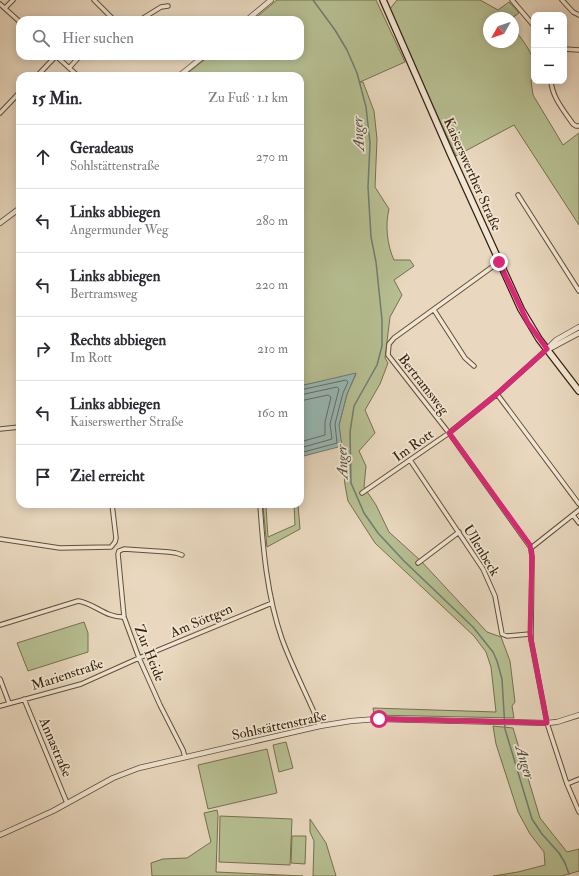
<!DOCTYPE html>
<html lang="de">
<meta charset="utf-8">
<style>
:root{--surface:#fff;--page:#f7f7f7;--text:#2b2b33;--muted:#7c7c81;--line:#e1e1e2}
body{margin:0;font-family:"IM FELL Double Pica",serif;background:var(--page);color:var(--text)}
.controls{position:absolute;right:12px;top:12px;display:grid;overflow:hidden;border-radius:8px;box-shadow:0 2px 10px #0003}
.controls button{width:36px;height:36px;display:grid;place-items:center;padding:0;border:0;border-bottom:1px solid var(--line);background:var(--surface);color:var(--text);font:20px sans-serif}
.compass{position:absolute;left:483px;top:12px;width:36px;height:36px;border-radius:50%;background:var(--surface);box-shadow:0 2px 10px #0003;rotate:230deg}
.stop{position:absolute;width:12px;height:12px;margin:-9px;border:3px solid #db2777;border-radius:50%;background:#fff}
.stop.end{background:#db2777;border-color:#fff;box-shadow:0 1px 4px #0008}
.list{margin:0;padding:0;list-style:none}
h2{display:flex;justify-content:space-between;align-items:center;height:52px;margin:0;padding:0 16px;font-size:17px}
h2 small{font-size:13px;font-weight:400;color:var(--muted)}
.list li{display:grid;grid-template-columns:26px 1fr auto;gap:12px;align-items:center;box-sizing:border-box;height:64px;padding:0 16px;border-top:1px solid var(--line)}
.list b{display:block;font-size:15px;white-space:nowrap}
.list p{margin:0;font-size:13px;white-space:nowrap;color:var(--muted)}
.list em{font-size:13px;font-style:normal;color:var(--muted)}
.icon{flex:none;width:22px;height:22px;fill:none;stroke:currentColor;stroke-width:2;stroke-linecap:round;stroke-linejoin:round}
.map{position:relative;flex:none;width:579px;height:876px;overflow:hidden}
.search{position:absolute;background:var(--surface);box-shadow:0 2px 10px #0003;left:16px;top:16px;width:288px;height:44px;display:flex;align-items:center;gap:10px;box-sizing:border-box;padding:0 14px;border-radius:12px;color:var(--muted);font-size:15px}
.panel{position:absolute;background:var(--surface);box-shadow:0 2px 10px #0003;left:16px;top:72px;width:288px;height:436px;border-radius:12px}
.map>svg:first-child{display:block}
</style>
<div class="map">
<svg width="579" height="876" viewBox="0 0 579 876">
<rect width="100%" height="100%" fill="#e9d8bf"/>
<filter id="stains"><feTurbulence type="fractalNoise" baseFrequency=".005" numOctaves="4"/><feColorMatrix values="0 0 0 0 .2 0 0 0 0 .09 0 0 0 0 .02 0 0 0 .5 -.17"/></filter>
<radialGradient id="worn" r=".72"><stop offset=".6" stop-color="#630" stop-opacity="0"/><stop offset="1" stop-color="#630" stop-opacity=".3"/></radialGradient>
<path fill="#b6bf92" stroke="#76704e" d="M277,0H376L405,62L360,82H363L374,111L377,139L375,187L389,209C385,225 387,245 394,260H410L414,266L394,280L402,295L390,317L385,358L388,363L380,384L365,410L375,433L359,451L366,466L364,487L376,505L389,532L421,561L487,632L501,637L510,661L515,702L512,706L514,718L374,715L373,708L496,712L491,667L486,652L474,636L375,543L348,501L345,485L339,425L347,394L356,374L300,386V76H184L209,56H300V20H253Z
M397,0H480L498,10L509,2L519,13L512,18H489V42H513V28C523,40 543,64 531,81L533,95L563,145L579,133V225L514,125L456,156L389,10Z
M294,504H298L300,529L267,547L263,507H266L268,537L295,525Z
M84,622L88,633V652L28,671L17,643Z
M493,726L513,728L540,818L567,852L579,849V871L562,876H493L518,872L545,865L544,852L530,834L518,812L496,744Z
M286,742L293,768L279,772L273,745Z
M267,749L277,793L208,809L198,765Z
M217,810L218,815L216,872L303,876H152L151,863L163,859L187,858L211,842L204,813Z
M220,816L292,819L290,865L219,862Z
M310,819L326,843L336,876H313L314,841L310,832Z
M292,836H306L305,864L291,863Z"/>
<path fill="#98b9b6" stroke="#707c71" d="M356,373L347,394L339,425L342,446L300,457V386Z"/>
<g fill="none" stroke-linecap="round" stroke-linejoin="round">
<path stroke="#666d60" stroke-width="1" d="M300,390L346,380L348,382L343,393L335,424L337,443L300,453
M300,395L337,387L339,389L330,424L332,439L300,448
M300,401L328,395L331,397L325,422V435L300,442"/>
<path stroke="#707c71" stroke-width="1.5" d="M313,0L335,30L347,50L357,73L366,107L370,143L368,187L371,237L376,262L382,320V346L377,365L354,406L350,432L351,483L364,513L378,533L404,561L473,627L493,652L497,661L502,679L505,729L532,819L542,834L559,853L565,863L569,874"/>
<defs>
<path id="minor" d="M94,0L114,20
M512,0L534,26
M562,0L573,12L579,15
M0,4L20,22
M5,8L13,0
M140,20L161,7L168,6
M564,49L579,50
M56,56L78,76
M69,68L80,56
M37,76L56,56
M551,81C552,97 564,111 573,124L576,126H579
M0,113L20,92
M518,195L579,291
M499,262L394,338L389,344L388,355L449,433L531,548
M434,310L465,358L474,366
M497,394L579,504
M0,429L20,427
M410,460L483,569L495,596L502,634L507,636L530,634
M362,493L449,433L497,394L547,349
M260,504C263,549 267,596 282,639C293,669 308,697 320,726
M579,510L531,548L532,557L531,640L547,723L567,784L579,812
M573,515L579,523
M0,539L60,548L111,547L115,542L116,538L112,504
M119,551L118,554L124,617L139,658L160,705L183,750L185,757
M119,551L124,549L169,552L176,553L182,555
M418,563L459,532
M0,625L78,601C94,603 106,618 124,617
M0,679L9,703
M24,699L67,803
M0,706L81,684L139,658L272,603
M567,784L579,779"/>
<path id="tertiary" d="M247,20L271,0
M179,76L204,56
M0,223L20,208
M547,349L556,340L579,327
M549,349L579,333
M0,835L53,811L113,778L139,768L320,726L351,721L377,719L547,723L557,722L579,715"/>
<path id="secondary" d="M383,0L450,153L521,309L539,339L579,391"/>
</defs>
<use href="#minor" stroke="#624f37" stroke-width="5.5"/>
<use href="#tertiary" stroke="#624f37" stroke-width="6"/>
<use href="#secondary" stroke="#35210a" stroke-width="8"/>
<use href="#minor" stroke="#f1e6d5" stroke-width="3.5"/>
<use href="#tertiary" stroke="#f1e6d5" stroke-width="4.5"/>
<use href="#secondary" stroke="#f1e6d5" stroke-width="5.5"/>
</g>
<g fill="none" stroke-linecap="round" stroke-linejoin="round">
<path stroke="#db2777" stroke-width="5" d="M379,719L547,723L530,634L532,557L530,545L449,433L497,394L547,349L528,323L499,262"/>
</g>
<g text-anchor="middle" stroke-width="3.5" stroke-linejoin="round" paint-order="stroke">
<g font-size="14" fill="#35210a" stroke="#f1e6d5">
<text transform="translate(473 174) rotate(66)" y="5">Kaiserswerther Straße</text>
<text transform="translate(424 384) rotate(52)" y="5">Bertramsweg</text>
<text transform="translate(413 445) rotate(-35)" y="5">Im Rott</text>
<text transform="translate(482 550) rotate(59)" y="5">Ullenbeck</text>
<text transform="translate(201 620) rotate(-23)" y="5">Am Söttgen</text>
<text transform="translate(150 653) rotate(68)" y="5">Zur Heide</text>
<text transform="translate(67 674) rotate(-18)" y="5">Marienstraße</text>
<text transform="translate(279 725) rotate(-12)" y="5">Sohlstättenstraße</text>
<text transform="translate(56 747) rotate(67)" y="5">Annastraße</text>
</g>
<g font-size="15" font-style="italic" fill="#534f3e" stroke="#f1e6d5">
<text transform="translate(358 134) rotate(-93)" y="5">Anger</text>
<text transform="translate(342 462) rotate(-92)" y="5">Anger</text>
<text transform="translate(525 762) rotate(73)" y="5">Anger</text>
</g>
</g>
<rect width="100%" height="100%" filter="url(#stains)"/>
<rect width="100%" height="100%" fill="url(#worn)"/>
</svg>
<div class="controls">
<button>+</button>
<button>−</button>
</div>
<svg class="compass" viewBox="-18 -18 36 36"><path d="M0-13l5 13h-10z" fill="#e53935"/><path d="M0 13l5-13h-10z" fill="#7c7c81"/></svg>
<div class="stop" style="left:379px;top:719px"></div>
<div class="stop end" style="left:499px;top:262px"></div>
<div class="search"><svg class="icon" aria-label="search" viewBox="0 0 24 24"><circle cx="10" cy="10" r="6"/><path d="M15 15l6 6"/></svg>Hier suchen</div>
<section class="panel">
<h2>15 Min.<small>Zu Fuß · 1.1 km</small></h2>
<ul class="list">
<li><svg class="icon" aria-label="ahead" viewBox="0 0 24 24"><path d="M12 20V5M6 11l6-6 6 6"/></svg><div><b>Geradeaus</b><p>Sohlstättenstraße</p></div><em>270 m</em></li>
<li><svg class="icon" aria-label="left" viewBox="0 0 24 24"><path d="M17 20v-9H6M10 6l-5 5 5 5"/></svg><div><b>Links abbiegen</b><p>Angermunder Weg</p></div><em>280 m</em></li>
<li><svg class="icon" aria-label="left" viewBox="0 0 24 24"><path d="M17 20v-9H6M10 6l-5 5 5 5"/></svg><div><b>Links abbiegen</b><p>Bertramsweg</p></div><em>220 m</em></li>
<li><svg class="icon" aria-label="right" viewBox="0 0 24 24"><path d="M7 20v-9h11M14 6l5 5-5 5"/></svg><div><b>Rechts abbiegen</b><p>Im Rott</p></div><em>210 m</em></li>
<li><svg class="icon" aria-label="left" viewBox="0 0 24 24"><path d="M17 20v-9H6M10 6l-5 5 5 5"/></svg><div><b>Links abbiegen</b><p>Kaiserswerther Straße</p></div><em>160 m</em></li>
<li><svg class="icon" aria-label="arrive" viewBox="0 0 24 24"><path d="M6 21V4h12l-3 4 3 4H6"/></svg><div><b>Ziel erreicht</b></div></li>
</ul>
</section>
</div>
